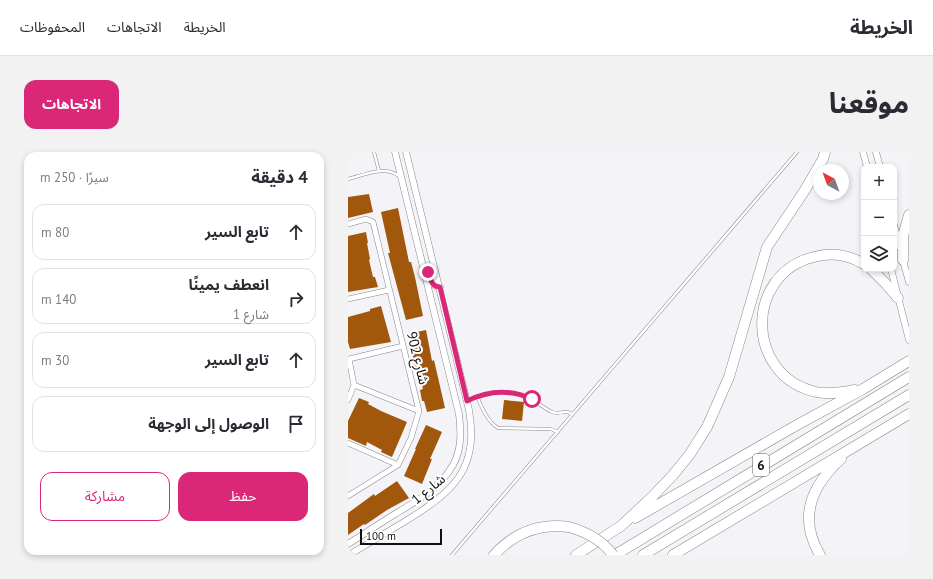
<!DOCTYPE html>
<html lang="ar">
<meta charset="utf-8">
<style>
:root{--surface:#fff;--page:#f2f2f3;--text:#2b2b33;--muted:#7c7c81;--line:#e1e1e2;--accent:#db2777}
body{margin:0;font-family:"PT Sans","Noto Sans Arabic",sans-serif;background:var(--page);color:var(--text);direction:rtl}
.controls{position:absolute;right:12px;top:12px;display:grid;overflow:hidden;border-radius:8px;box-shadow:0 2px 6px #0003}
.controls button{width:36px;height:36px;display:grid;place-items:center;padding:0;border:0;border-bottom:1px solid var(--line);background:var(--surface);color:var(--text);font:20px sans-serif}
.compass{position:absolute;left:465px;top:12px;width:36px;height:36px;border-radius:50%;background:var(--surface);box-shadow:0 2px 6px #0003;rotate:319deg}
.scale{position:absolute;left:12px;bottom:10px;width:82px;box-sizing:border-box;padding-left:4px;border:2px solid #111112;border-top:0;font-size:11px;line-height:14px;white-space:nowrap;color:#111112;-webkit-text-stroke:3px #fff;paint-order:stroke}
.stop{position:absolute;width:12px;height:12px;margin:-9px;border:3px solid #db2777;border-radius:50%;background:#fff}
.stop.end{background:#db2777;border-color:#fff;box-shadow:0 1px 4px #0008}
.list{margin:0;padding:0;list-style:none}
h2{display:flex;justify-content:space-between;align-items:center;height:52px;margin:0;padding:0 16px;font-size:17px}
h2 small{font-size:13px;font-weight:400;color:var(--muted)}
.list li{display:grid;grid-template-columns:26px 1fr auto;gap:12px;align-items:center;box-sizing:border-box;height:56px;margin:0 8px 8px;padding:0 8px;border:1px solid var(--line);border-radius:12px}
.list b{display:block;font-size:15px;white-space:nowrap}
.list p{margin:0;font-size:13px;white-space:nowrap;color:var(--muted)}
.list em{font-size:13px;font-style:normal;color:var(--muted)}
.actions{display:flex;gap:8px;padding:12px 16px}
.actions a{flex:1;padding:9px 0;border:1px solid var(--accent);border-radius:12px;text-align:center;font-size:14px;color:var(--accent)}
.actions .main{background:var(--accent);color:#fff}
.icon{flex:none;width:22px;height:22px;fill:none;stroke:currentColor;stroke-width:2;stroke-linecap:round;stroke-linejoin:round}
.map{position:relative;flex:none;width:561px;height:403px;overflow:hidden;direction:ltr;border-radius:12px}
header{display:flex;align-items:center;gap:24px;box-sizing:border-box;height:56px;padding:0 20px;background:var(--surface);border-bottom:1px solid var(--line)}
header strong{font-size:19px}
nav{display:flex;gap:22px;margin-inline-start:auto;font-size:14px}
.intro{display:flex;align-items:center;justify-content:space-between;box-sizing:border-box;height:96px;padding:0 24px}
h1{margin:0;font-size:28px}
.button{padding:10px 18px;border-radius:12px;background:var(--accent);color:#fff;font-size:14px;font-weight:700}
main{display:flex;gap:24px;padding:0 24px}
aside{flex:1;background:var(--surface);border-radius:12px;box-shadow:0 2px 6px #0003}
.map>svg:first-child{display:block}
</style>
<header>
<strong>الخريطة</strong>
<nav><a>الخريطة</a><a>الاتجاهات</a><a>المحفوظات</a></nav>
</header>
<div class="intro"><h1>موقعنا</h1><a class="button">الاتجاهات</a></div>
<main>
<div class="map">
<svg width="561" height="403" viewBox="0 0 561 403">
<rect width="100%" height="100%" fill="#f4f3f7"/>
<path fill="#a1580d" d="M21,42L25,60L0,66V45Z
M50,56L61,110H63L67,125L75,164L58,168L40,101H42L33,60Z
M18,80L20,91H19L22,107L21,108L25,125H27L30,135L0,140V84Z
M33,154L43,190L2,197L0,190V165L22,159V157Z
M78,178L84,209L86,208L97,256L79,260L76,249H74L72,238L75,237L71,222L69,223L60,182Z
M11,246L21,250L20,252L33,259L59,270L44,305L33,300L34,298L19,290L18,294L0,286V269Z
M156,248L176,250L174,269L154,267Z
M78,273L94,280L82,307H84L74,332L56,324L68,297H67Z
M49,329L61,346L39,358L17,373L16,372L0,383V361L26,342L27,344Z"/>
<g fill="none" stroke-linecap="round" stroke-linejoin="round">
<defs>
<path id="service" d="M26,0L31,19
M0,27C16,23 37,13 51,24
M129,244C134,256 139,269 150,276L203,277L210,280
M119,249C141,238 163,236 185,248C192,252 197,257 204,260C211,263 218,257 224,262
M104,403L449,0"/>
<path id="minor" d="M0,72L18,67L25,70L71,259L63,286L50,313L0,344
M0,147L41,138
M6,233L71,259
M0,248L6,233L1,207L55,194
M0,291L50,313"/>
<path id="tertiary" d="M515,0L519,15
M528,0L532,15
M546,73L552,96
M554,105L561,130
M543,117L561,188
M81,122C83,128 84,135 92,135
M0,392C16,382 31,372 47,362C69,349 92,336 105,313C114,297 113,279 111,262L47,0
M1,403C19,392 38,381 56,370C103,341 132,319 121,258L58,0"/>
<path id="motorway" d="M555,108V84L561,63
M523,117L538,132L550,146
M507,238C494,240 481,243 468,240C397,224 396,122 466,105C483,100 501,103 516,112
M287,366L449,273L515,237L561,209
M146,403C167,380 191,371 221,375
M228,403L273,374L304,345L325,323L342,302L359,275L381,225L419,95L457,38L475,7L477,0
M267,403L561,225
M295,403L561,243
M325,403L561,262
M472,403C450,366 463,334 493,307"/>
</defs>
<use href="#service" stroke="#88878a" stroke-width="3.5"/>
<use href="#minor" stroke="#88878a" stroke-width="6"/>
<use href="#tertiary" stroke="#88878a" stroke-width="7"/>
<use href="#motorway" stroke="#88878a" stroke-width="11"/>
<use href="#service" stroke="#fff" stroke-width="2.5"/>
<use href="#minor" stroke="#fff" stroke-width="5"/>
<use href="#tertiary" stroke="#fff" stroke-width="6"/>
<use href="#motorway" stroke="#fff" stroke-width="10"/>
<defs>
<path id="motorway-bridge" d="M221,375C239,380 254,388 265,403"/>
</defs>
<use href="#motorway-bridge" stroke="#88878a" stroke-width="11" stroke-linecap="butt"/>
<use href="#motorway-bridge" stroke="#fff" stroke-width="10"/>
</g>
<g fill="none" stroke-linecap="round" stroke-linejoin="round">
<path stroke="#db2777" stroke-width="5" d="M80,120C83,127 83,135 92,135L119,249C141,238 162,237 184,247"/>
</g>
<g text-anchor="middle" stroke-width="4" stroke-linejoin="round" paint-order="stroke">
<rect fill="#fff" stroke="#585859" stroke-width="1" x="405" y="302" width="16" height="22" rx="3"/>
<g font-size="13" font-weight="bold" fill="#111112">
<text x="413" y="318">6</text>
</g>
<g font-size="14" fill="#111112" stroke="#fff">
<text transform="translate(70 206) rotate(76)" y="5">شارع 902</text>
<text transform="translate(80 337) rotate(-39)" y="5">شارع 1</text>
</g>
</g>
</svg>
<div class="controls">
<button>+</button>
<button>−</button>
<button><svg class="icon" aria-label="layers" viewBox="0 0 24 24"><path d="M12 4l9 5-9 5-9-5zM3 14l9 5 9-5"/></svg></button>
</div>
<svg class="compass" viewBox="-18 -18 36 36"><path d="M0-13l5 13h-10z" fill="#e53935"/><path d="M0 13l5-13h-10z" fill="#7c7c81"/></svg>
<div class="scale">100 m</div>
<div class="stop" style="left:184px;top:247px"></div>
<div class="stop end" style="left:80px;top:120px"></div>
</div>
<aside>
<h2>4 دقيقة<small>سيرًا · 250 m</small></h2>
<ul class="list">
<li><svg class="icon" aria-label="ahead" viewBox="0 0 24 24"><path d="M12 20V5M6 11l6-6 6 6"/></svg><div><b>تابع السير</b></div><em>80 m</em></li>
<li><svg class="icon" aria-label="right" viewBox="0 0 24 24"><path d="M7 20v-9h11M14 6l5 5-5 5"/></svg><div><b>انعطف يمينًا</b><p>شارع 1</p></div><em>140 m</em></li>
<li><svg class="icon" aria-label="ahead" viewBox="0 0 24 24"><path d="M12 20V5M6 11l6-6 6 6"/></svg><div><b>تابع السير</b></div><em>30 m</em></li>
<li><svg class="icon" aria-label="arrive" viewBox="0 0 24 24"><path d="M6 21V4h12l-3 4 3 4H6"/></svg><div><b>الوصول إلى الوجهة</b></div></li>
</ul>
<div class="actions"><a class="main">حفظ</a><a>مشاركة</a></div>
</aside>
</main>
